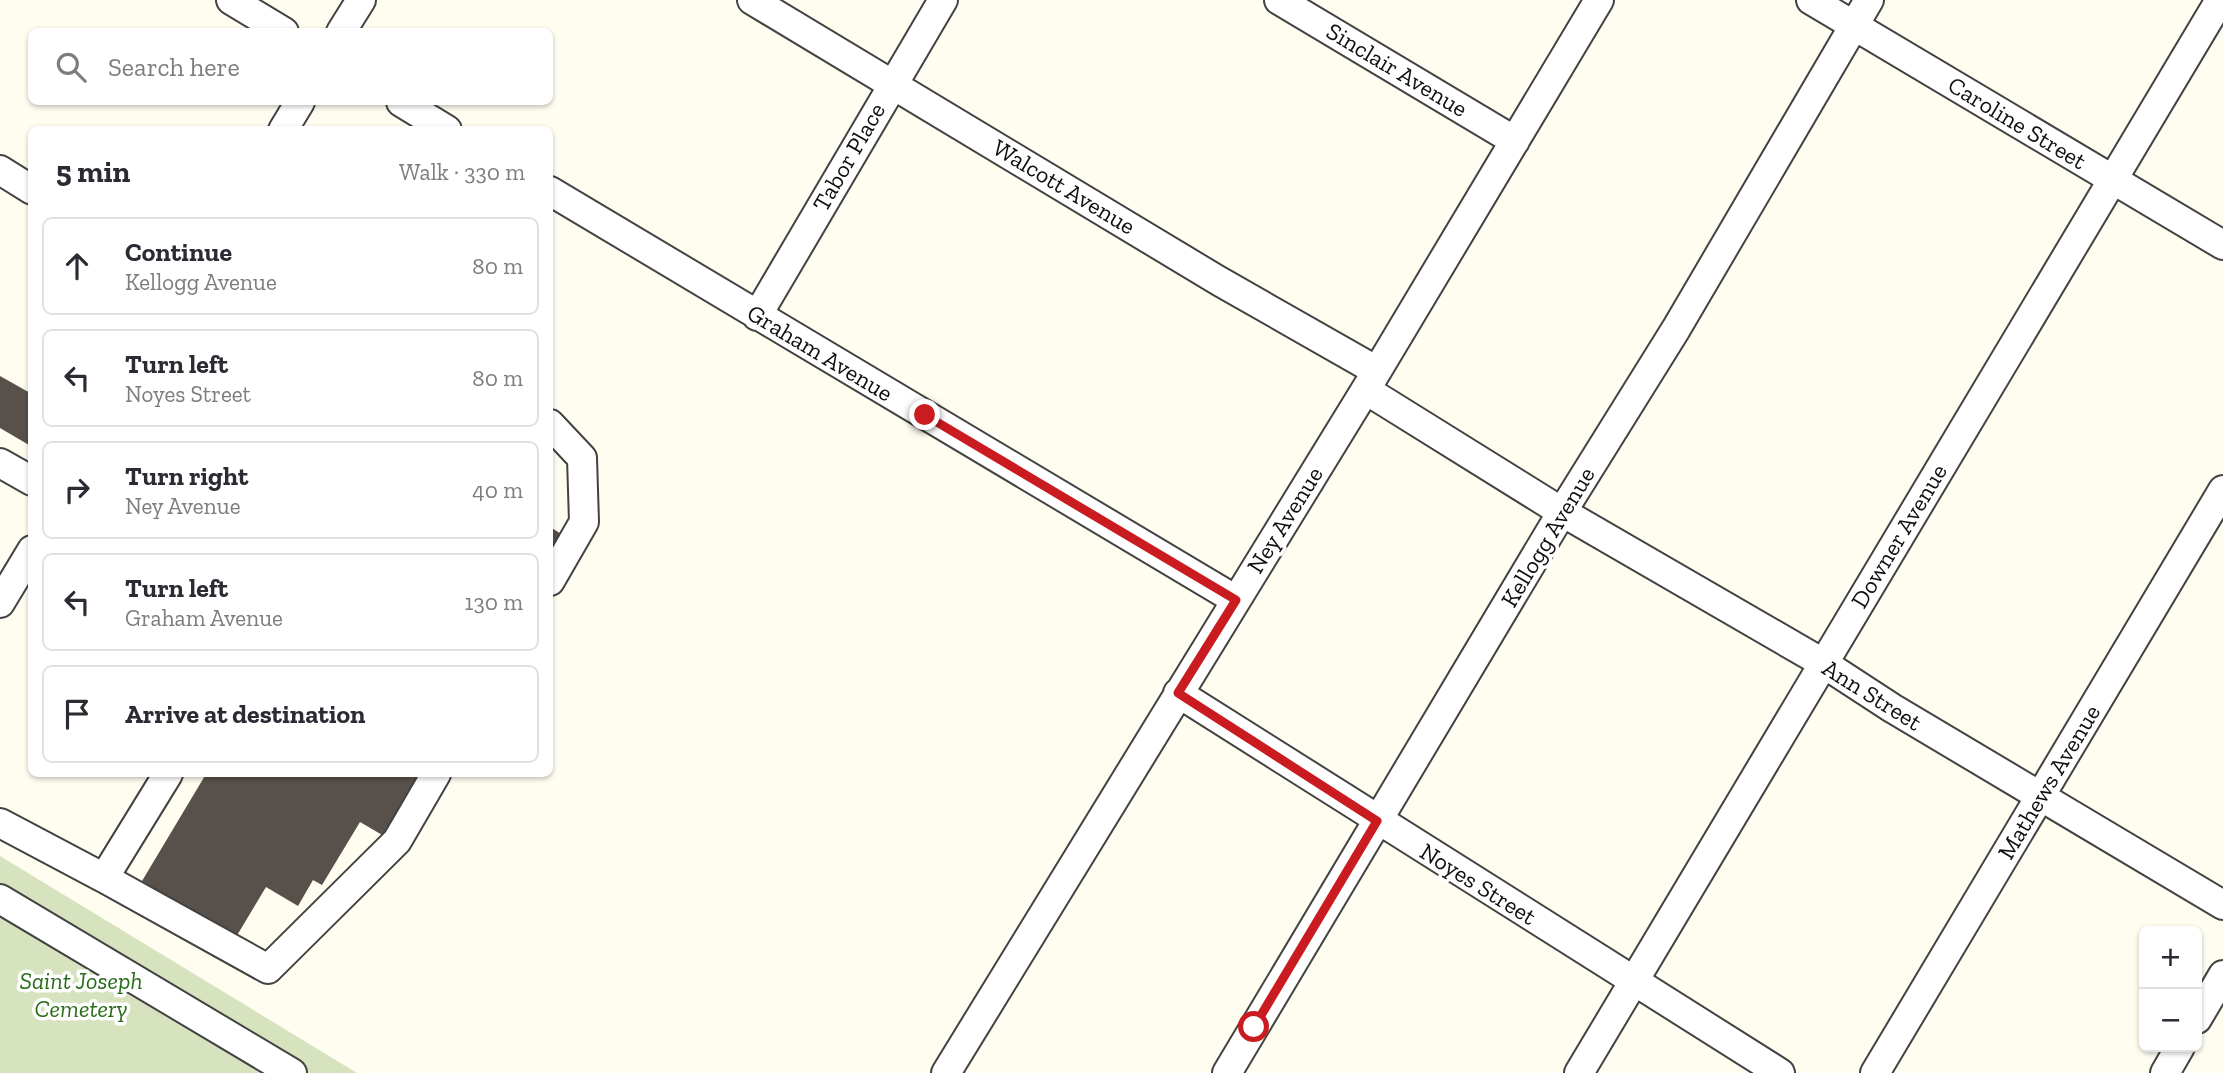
<!DOCTYPE html>
<meta charset="utf-8">
<style>
:root{--surface:#fff;--page:#f7f7f7;--text:#2b2b33;--muted:#7c7c81;--line:#e1e1e2}
body{margin:0;font-family:"Zilla Slab",serif;background:var(--page);color:var(--text)}
.controls{position:absolute;right:21px;bottom:21px;display:grid;overflow:hidden;border-radius:10px;box-shadow:0 2px 5px #0004}
.controls button{width:63px;height:63px;display:grid;place-items:center;padding:0;border:0;border-bottom:2px solid var(--line);background:var(--surface);color:var(--text);font:35px sans-serif}
.stop{position:absolute;width:21px;height:21px;margin:-16px;border:5px solid #ca1c20;border-radius:50%;background:#fff}
.stop.end{background:#ca1c20;border-color:#fff;box-shadow:0 2px 7px #0008}
.list{margin:0;padding:0;list-style:none}
h2{display:flex;justify-content:space-between;align-items:center;height:91px;margin:0;padding:0 28px;font-size:30px}
h2 small{font-size:23px;font-weight:400;color:var(--muted)}
.list li{display:grid;grid-template-columns:46px 1fr auto;gap:21px;align-items:center;box-sizing:border-box;height:98px;margin:0 14px 14px;padding:0 14px;border:2px solid var(--line);border-radius:10px}
.list b{display:block;font-size:26px;white-space:nowrap}
.list p{margin:0;font-size:23px;white-space:nowrap;color:var(--muted)}
.list em{font-size:23px;font-style:normal;color:var(--muted)}
.icon{flex:none;width:38px;height:38px;fill:none;stroke:currentColor;stroke-width:2;stroke-linecap:round;stroke-linejoin:round}
.map{position:relative;flex:none;width:2223px;height:1073px;overflow:hidden}
.search{position:absolute;background:var(--surface);box-shadow:0 2px 5px #0004;left:28px;top:28px;width:525px;height:77px;display:flex;align-items:center;gap:18px;box-sizing:border-box;padding:0 24px;border-radius:10px;color:var(--muted);font-size:26px}
.panel{position:absolute;background:var(--surface);box-shadow:0 2px 5px #0004;left:28px;top:126px;width:525px;height:651px;border-radius:10px}
.map>svg:first-child{display:block}
</style>
<div class="map">
<svg width="2223" height="1073" viewBox="0 0 2223 1073">
<rect width="100%" height="100%" fill="#fffcf0"/>
<path fill="#d7e3bf" d="M0,856L357,1073H0Z"/>
<path fill="#58504a" d="M0,376L32,394V440L29,445L0,428Z
M550,527L563,535L550,558Z
M206,774H421L384,836L360,822L322,885L313,880L298,906L266,887L236,937L142,881Z"/>
<g fill="none" stroke-linecap="round" stroke-linejoin="round">
<defs>
<path id="minor" d="M231,0L284,32
M752,0L1219,281L1377,371
M1279,0L1515,141
M1811,0L2223,245
M341,32L361,0
M401,102L447,130
M283,130L300,102
M0,170L32,190
M550,191L1236,600
M757,316L943,0
M1366,390L1562,512L1823,663L1892,708L2223,905
M550,424L582,458L584,522L550,581
M0,463L32,481
M0,603L32,550
M1178,693L1780,1073
M0,823L104,878L168,774
M104,878L268,969L397,841L436,774
M0,899L292,1073
M2197,1019L2223,975
M946,1073L1377,371L1599,0
M1227,1073L1562,512L1676,329L1869,0
M1579,1073L2220,0
M1875,1073L2223,490
M2165,1073L2180,1047"/>
</defs>
<use href="#minor" stroke="#424242" stroke-width="32"/>
<use href="#minor" stroke="#fff" stroke-width="28"/>
</g>
<g fill="none" stroke-linecap="round" stroke-linejoin="round">
<path stroke="#ca1c20" stroke-width="9" d="M925,415L1236,600L1178,693L1377,821L1254,1027"/>
</g>
<g text-anchor="middle" stroke-width="7" stroke-linejoin="round" paint-order="stroke">
<g font-size="24" fill="#0f0f0f" stroke="#fff">
<text transform="translate(1397 70) rotate(31)" y="8">Sinclair Avenue</text>
<text transform="translate(2017 123) rotate(31)" y="8">Caroline Street</text>
<text transform="translate(849 157) rotate(-60)" y="8">Tabor Place</text>
<text transform="translate(1064 187) rotate(31)" y="8">Walcott Avenue</text>
<text transform="translate(820 353) rotate(31)" y="8">Graham Avenue</text>
<text transform="translate(1285 520) rotate(-58)" y="8">Ney Avenue</text>
<text transform="translate(1899 536) rotate(-59)" y="8">Downer Avenue</text>
<text transform="translate(1548 537) rotate(-59)" y="8">Kellogg Avenue</text>
<text transform="translate(1872 695) rotate(32)" y="8">Ann Street</text>
<text transform="translate(2049 782) rotate(-59)" y="8">Mathews Avenue</text>
<text transform="translate(1478 884) rotate(32)" y="8">Noyes Street</text>
</g>
<g font-size="24" font-style="italic" fill="#296c19" stroke="#fff">
<text x="81" y="989">Saint Joseph<tspan x="81" dy="28">Cemetery</tspan></text>
</g>
</g>
</svg>
<div class="controls">
<button>+</button>
<button>−</button>
</div>
<div class="stop" style="left:1254px;top:1027px"></div>
<div class="stop end" style="left:925px;top:415px"></div>
<div class="search"><svg class="icon" aria-label="search" viewBox="0 0 24 24"><circle cx="10" cy="10" r="6"/><path d="M15 15l6 6"/></svg>Search here</div>
<section class="panel">
<h2>5 min<small>Walk · 330 m</small></h2>
<ul class="list">
<li><svg class="icon" aria-label="ahead" viewBox="0 0 24 24"><path d="M12 20V5M6 11l6-6 6 6"/></svg><div><b>Continue</b><p>Kellogg Avenue</p></div><em>80 m</em></li>
<li><svg class="icon" aria-label="left" viewBox="0 0 24 24"><path d="M17 20v-9H6M10 6l-5 5 5 5"/></svg><div><b>Turn left</b><p>Noyes Street</p></div><em>80 m</em></li>
<li><svg class="icon" aria-label="right" viewBox="0 0 24 24"><path d="M7 20v-9h11M14 6l5 5-5 5"/></svg><div><b>Turn right</b><p>Ney Avenue</p></div><em>40 m</em></li>
<li><svg class="icon" aria-label="left" viewBox="0 0 24 24"><path d="M17 20v-9H6M10 6l-5 5 5 5"/></svg><div><b>Turn left</b><p>Graham Avenue</p></div><em>130 m</em></li>
<li><svg class="icon" aria-label="arrive" viewBox="0 0 24 24"><path d="M6 21V4h12l-3 4 3 4H6"/></svg><div><b>Arrive at destination</b></div></li>
</ul>
</section>
</div>
